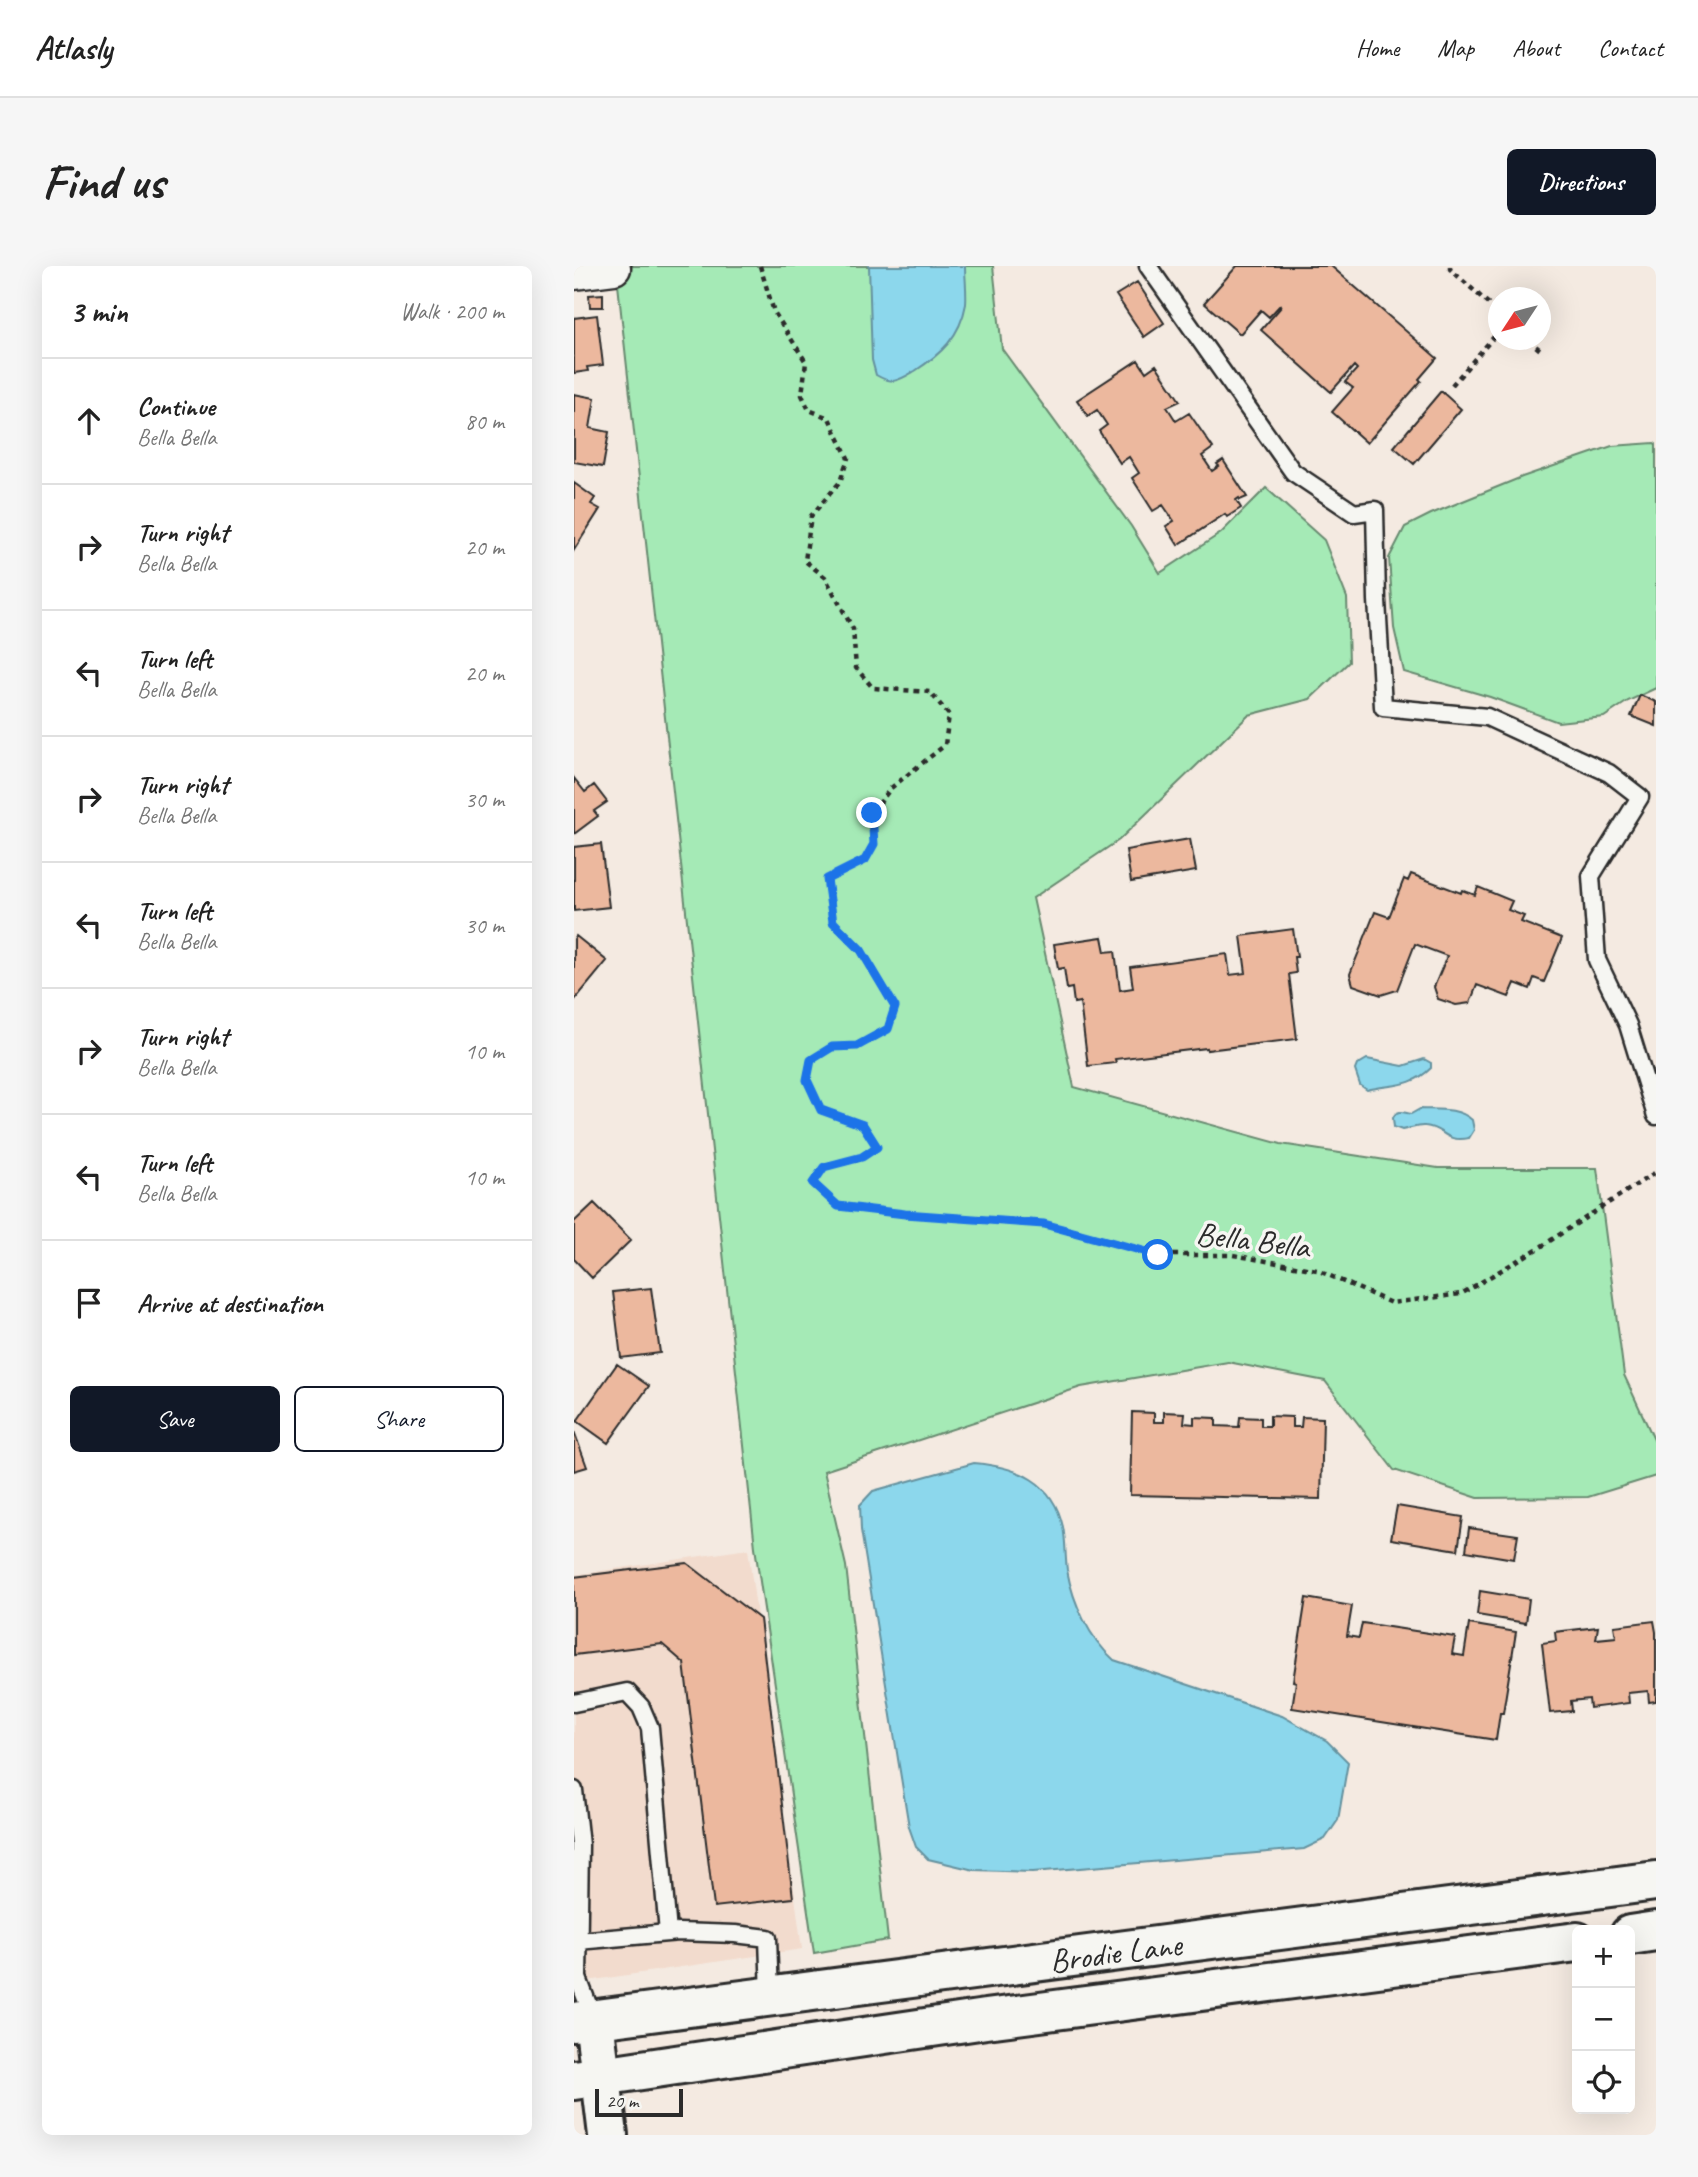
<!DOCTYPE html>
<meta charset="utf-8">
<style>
:root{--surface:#fff;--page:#f6f6f6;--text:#222;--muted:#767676;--line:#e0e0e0;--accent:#111827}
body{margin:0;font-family:Caveat,sans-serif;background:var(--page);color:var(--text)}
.controls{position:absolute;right:21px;bottom:21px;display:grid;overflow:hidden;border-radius:10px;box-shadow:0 7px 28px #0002}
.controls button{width:63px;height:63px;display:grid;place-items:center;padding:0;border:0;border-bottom:2px solid var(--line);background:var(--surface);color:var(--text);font:35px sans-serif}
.compass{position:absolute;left:914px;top:21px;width:63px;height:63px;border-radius:50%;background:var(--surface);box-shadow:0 7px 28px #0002;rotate:234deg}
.scale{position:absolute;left:21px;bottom:18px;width:88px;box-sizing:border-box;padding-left:7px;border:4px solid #2b2b2b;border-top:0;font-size:19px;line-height:24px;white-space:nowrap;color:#2b2b2b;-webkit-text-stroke:5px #f6f6f2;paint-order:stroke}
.stop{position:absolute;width:21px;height:21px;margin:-16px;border:5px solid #1a73e8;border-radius:50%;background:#fff}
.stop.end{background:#1a73e8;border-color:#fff;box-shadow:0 2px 7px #0008}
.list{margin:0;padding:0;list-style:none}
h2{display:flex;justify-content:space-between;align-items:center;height:91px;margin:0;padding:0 28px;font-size:30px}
h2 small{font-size:23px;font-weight:400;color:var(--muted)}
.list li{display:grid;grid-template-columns:46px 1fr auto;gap:21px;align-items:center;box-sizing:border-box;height:126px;padding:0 28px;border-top:2px solid var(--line)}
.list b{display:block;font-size:26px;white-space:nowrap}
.list p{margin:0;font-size:23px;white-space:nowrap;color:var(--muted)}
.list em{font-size:23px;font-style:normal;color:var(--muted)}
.actions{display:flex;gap:14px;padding:21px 28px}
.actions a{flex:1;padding:16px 0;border:2px solid var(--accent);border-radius:10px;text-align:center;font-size:24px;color:var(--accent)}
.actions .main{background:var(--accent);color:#fff}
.icon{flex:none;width:38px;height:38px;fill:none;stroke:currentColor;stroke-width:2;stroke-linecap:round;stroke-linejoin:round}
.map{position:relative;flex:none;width:1082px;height:1869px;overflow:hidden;border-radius:10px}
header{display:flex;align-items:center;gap:42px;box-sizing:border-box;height:98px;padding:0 35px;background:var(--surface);border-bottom:2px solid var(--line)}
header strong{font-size:33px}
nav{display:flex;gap:38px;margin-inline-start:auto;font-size:24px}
.intro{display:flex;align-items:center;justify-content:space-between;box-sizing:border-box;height:168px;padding:0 42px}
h1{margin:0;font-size:49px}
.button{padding:18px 32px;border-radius:10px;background:var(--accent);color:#fff;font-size:24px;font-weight:700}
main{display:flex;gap:42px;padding:0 42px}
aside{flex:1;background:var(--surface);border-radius:10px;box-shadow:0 7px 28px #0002}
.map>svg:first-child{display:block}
</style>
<header>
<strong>Atlasly</strong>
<nav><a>Home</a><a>Map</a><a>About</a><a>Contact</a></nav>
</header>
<div class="intro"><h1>Find us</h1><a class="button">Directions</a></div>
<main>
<aside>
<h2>3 min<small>Walk · 200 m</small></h2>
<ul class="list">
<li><svg class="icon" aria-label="ahead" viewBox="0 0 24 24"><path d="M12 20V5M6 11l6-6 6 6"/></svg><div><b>Continue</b><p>Bella Bella</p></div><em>80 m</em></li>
<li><svg class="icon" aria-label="right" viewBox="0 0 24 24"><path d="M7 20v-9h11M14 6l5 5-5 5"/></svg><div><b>Turn right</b><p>Bella Bella</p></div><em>20 m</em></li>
<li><svg class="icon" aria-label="left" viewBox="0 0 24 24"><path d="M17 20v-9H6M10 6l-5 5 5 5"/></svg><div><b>Turn left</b><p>Bella Bella</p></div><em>20 m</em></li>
<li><svg class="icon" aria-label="right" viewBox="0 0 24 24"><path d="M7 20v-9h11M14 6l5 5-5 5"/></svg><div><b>Turn right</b><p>Bella Bella</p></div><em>30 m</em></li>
<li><svg class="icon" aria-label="left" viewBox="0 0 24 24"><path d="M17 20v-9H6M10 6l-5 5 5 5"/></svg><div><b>Turn left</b><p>Bella Bella</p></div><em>30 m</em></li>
<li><svg class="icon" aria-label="right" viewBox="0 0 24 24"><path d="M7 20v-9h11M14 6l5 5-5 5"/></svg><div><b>Turn right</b><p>Bella Bella</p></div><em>10 m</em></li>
<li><svg class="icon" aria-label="left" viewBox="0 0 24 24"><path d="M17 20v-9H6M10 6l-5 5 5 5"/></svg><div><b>Turn left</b><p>Bella Bella</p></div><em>10 m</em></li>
<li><svg class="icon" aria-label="arrive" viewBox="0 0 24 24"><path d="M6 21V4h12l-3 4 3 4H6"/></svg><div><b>Arrive at destination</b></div></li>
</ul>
<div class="actions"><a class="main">Save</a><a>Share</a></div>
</aside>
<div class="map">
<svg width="1082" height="1869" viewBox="0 0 1082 1869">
<rect width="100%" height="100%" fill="#f4eae1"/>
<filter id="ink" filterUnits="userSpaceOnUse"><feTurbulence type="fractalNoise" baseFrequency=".0143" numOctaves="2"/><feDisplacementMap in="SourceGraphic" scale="14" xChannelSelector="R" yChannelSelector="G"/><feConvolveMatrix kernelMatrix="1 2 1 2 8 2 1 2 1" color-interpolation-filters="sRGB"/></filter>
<g filter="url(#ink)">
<path fill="#f2dbcd" d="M174,1283L228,1683L0,1717V1309Z"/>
<path fill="#a5eab6" stroke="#688a70" stroke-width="2" d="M42,0H419L428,83L557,260L586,307L647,267L692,222L750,274L773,332L775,396L736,433L675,449L545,574L459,632L500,821L707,878L864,902H1023L1050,1109L1082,1178V1210L1014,1231L904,1232L820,1204L751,1115L654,1096L507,1121L250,1205L272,1300L314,1674L240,1687L181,1281Z
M1080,177L1082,178V422L1054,435L1030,451L984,456L916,431L830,406L820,362L815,292L831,261L857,248L948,211L1038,180Z"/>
<path fill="#8cd7ec" stroke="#65929f" stroke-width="2" d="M295,0H391C391,12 393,26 392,38C386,71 367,88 341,105C324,115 319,119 302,109L298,94Z
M793,793L829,800L850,793L857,797V802C837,822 818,818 793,824L786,819L781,804L783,799Z
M846,843C863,844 884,841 898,854L900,864L895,872C870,877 871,862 851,860C843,859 836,863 828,864L820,861L819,852C822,843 830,846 837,848Z
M400,1197C444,1201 479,1215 489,1261C492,1275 491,1290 493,1304C499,1337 515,1372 540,1394L708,1450L753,1475L774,1496L764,1554L751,1573L730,1583L459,1606L400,1604L354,1593L342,1581L335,1561L287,1264L286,1239L299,1225Z"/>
<path fill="#ecb89e" stroke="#2b2b2b" stroke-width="2" d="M663,0H757L863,92L845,113L847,115L793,177L758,146L779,122L771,116L783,103L780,100L757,126L687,64L707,41L706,39L695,51L687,44L666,68L630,37Z
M563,16L590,57L570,71L542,29Z
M29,28V41H16L15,29Z
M23,49L29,99L13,101L14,105L0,107V52Z
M564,94L572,106L582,99L606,135L593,141L602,155L615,147L639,182L628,190L638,205L645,200L643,198L649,194L673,231L666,234L665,232L662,234L667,242L653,251L651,248L604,279L592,260L600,255L589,239L579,245L558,212L565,207L555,191L546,197L525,165L533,159L523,144L514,150L503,134Z
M867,125L887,143L840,198L820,181Z
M0,128L21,132L16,162L35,166L29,201L0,196Z
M0,217L21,232L17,238L26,243L0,284Z
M1066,429L1082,436V460L1057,450Z
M0,512L11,526L20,519L33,536L20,545L24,550L0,568Z
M616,573L622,605L557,616L552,584Z
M27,578L35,641L0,645V581Z
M837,608L887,627L888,624L901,629L904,621L938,635L934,644L950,650L947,656L988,672L970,716L960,712L956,723L941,717L935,731L903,719L896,737L882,739L864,733L860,721L873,690L841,678L823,724L807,729L779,719L776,708L801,646L815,651L830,613L834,615Z
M719,663L723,691H720L722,707L715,708L723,773L633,784V782L541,793L542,797L514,800L506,736L500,737L498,722L493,723L490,702L484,703L480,678L528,671L531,686L541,685L546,724L559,722L556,701L653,688L656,709L672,707L667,670Z
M2,670L33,695L0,735V673Z
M20,937L57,974L18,1012L0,993V956Z
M77,1022L86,1087L47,1092L39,1026Z
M43,1098L75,1120L34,1177L3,1155Z
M558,1146L580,1147V1156H590V1146L611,1147L610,1157L620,1158V1151L642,1152V1160L665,1161L666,1151L687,1152V1160H696V1150L718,1151V1161H727L728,1151L749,1152L747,1233L556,1229Z
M0,1165L13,1201L0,1205Z
M823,1240L889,1251L884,1284L817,1273Z
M895,1262L944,1269L940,1293L892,1285Z
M113,1297L186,1353L219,1632L140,1641L110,1397L88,1378L0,1389V1311Z
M906,1325L955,1333L952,1357L903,1349Z
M732,1332L778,1340L773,1370L785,1372L788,1357L881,1371L878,1388L890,1390L895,1358L942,1366L929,1447H926L922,1474L718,1442L722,1416L719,1415Z
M1080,1355L1082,1366V1435L1075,1436L1074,1425L1054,1427L1055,1437L1016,1442L1015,1433L997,1435L998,1445L976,1447L968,1377L982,1375L981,1366L1024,1361L1022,1373L1042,1371L1040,1360Z"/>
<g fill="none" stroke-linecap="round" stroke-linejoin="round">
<defs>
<path id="lane" d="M574,0L719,206L780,247L801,244L803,334L809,441L913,451L1035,507L1066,531
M1066,531L1017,610L1023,694L1054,759L1082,850
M0,1437L53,1426L67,1441L76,1462L94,1667
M0,1524L6,1579L4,1712L20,1754
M4,1675L105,1666L161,1668L194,1672L196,1730"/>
<path id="street" d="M0,7L40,2"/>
<g id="secondary">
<path d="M1056,1669L1082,1665"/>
<path d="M20,1754L34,1869"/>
<path id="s1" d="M0,1756L1082,1615"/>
<path d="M0,1814L412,1753L1003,1676"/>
</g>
</defs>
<use href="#lane" stroke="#2b2b2b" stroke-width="21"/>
<use href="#street" stroke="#2b2b2b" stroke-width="37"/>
<use href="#secondary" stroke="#2b2b2b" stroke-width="44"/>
<path stroke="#2b2b2b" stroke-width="4.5" stroke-dasharray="5 5" stroke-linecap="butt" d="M186,0L200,46L232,96L228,129L235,144L255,152L274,192L266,216L237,250L231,295L251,311L279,363L282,402L299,422L356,426L375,449L371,479L317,522L298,547L300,578L291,594L253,613L259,656L287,684L321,741L314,763L283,780L258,781L237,794L233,814L247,843L289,859L303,881L288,891L250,901L239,917L264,940L331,948L470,958L584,989H659L743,1004L817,1037L887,1028L968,980L1082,906
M876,0V3L925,47
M954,74L969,86
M878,119L925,65"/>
<use href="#lane" stroke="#f6f6f2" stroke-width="16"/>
<use href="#street" stroke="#f6f6f2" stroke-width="32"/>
<use href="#secondary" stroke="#f6f6f2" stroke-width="38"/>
</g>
</g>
<g fill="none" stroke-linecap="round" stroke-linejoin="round" filter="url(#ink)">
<path stroke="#1a73e8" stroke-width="9" d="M298,547L300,578L291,594L253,613L259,656L287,684L321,741L314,763L283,780L258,781L237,794L233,814L247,844L289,859L303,881L288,891L250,901L239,917L264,940L331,948L470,958L584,989"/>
</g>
<g text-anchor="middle" stroke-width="7" stroke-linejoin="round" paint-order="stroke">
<g font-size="33" fill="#2b2b2b" stroke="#f6f6f2">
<text transform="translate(679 973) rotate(7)" y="12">Bella Bella</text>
<text dy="12" stroke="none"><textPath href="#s1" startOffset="546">Brodie Lane</textPath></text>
</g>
</g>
</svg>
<div class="controls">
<button>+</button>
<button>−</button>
<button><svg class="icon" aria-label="locate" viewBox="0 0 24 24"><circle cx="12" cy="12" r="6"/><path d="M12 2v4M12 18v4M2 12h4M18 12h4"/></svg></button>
</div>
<svg class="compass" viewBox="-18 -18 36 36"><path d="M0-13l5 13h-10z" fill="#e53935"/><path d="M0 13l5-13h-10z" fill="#767676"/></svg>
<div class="scale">20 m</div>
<div class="stop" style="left:584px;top:989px"></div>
<div class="stop end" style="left:298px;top:547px"></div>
</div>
</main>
